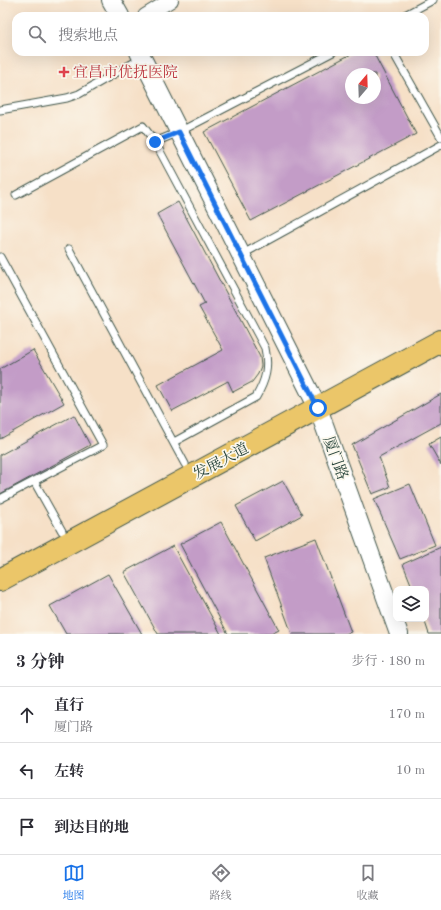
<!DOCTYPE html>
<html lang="zh">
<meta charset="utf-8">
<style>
:root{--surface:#fff;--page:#f2f2f3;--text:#2b2b33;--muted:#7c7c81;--line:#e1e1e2;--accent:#1a73e8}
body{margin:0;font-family:"Old Standard TT","Noto Serif SC",serif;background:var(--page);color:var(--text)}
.controls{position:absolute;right:12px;bottom:12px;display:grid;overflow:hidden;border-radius:8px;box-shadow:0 4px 16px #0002}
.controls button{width:36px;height:36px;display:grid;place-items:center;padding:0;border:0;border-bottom:1px solid var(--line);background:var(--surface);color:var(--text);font:20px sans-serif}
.compass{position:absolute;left:345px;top:68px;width:36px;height:36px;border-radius:50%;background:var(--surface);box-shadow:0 4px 16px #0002;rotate:19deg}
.stop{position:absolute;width:12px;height:12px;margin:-9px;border:3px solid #1a73e8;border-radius:50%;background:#fff}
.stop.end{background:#1a73e8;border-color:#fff;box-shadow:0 1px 4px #0008}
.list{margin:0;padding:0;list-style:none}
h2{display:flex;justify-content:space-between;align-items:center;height:52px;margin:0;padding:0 16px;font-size:17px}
h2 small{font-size:13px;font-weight:400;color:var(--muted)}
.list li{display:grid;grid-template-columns:26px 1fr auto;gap:12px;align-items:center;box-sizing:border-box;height:56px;padding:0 16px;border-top:1px solid var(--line)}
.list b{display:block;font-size:15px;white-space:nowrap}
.list p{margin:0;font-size:13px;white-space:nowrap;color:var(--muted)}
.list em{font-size:13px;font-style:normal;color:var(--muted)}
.icon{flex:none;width:22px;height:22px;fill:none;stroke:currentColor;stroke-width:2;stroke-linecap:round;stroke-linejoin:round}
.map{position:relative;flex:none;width:441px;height:634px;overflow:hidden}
.search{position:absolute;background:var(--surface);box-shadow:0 4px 16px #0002;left:12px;right:12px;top:12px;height:44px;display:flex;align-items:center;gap:10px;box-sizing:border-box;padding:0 14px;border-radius:12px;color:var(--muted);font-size:15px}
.sheet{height:220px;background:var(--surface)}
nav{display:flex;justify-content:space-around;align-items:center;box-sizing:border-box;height:56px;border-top:1px solid var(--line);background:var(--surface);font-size:11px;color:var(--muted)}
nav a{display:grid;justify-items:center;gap:2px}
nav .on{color:var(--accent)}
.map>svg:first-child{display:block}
</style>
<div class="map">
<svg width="441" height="634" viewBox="0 0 441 634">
<rect width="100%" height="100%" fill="#fbf7ec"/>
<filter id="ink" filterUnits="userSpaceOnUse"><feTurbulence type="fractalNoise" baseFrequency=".025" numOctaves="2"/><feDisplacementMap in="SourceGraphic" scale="8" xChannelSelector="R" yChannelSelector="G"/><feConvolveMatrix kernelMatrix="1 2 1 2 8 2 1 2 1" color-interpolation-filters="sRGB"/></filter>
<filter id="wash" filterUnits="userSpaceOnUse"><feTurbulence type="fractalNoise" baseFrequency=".012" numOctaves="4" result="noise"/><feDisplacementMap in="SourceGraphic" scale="16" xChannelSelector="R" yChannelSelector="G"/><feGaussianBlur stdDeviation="0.9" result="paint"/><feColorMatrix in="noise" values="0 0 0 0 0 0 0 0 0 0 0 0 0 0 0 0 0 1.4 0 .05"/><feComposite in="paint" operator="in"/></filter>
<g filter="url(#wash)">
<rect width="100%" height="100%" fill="#f6e0c7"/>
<g id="blocks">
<path fill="#c39cc7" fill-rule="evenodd" d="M355,52H373L416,134L251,221L204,132ZM351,74H375V98H351Z
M178,202L260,357L261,366L258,374L252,382L233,392L228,381L172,411L158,385L223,350L199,307L205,304L157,214Z
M33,350L64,403L0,439V369Z
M441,394V423L379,457L390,487L372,494L352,445Z
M74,415L90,445L0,494V455Z
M441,437V465L429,444Z
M283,481L302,515L255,541L236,506Z
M410,484L435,545L400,559L374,499Z
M221,522L279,630L271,634H228L180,544Z
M316,538L351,632L345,634H292L264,558Z
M173,546L221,634H158L124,572Z
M441,547V634H429L424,619H426V589H413L403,564Z
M108,574L142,634H66L50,606Z"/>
</g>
</g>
<g filter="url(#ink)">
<use href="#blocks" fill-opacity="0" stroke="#3f554a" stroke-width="1"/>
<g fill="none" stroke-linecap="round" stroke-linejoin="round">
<defs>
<path id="service" d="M403,16L433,0
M393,52L441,137
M0,110L67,98L79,94L142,58
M16,195L143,126L155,142
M69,249L185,464
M241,255L441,145
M0,257L103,445L0,499
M174,442L256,397C266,380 269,367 265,348L155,142L179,132L333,52
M34,481L62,531"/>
<path id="minor" d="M145,16L171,0"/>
<path id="tertiary" d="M111,0L120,16
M139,52L318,408L399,634"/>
<path id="trunk" d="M0,580L441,341"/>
</defs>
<use href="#service" stroke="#3f554a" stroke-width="9"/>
<use href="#minor" stroke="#3f554a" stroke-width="16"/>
<use href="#tertiary" stroke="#3f554a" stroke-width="20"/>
<use href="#trunk" stroke="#3f554a" stroke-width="24"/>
<use href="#service" stroke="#fff" stroke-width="7"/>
<use href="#minor" stroke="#fff" stroke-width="14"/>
<use href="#tertiary" stroke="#fff" stroke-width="18"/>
<use href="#trunk" stroke="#ebc669" stroke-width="22"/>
</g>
</g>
<g fill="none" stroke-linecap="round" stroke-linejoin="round" filter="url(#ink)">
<path stroke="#1a73e8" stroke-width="5" d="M155,142L179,132L318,408"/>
</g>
<path fill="#e0444e" stroke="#fbf7ec" stroke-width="1.5" d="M62 66h4v4h4v4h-4v4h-4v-4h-4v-4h4z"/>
<g text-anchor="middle" stroke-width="3.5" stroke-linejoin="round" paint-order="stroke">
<g font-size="15" fill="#be3a42" stroke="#fbf7ec" text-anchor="start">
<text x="73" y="77">宜昌市优抚医院</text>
</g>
<g font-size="15" fill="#1f3d34" stroke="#fbf7ec">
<text transform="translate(336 458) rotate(70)" y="5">厦门路</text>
<text transform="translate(221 461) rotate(-28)" y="5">发展大道</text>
</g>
</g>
</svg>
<div class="controls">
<button><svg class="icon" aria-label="layers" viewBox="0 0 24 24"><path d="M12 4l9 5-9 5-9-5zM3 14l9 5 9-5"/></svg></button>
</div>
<svg class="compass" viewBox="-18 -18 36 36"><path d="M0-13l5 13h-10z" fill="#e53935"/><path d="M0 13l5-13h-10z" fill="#7c7c81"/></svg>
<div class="stop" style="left:318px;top:408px"></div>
<div class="stop end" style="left:155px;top:142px"></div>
<div class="search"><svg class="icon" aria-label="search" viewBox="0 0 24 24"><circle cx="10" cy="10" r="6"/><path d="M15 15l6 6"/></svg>搜索地点</div>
</div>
<section class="sheet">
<h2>3 分钟<small>步行 · 180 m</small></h2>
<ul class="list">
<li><svg class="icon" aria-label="ahead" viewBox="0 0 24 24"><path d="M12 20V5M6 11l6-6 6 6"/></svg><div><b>直行</b><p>厦门路</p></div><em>170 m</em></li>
<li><svg class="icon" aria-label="left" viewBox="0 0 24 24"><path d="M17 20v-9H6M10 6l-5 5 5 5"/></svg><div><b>左转</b></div><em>10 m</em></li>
<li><svg class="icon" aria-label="arrive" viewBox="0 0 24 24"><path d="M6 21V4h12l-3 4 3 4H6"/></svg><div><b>到达目的地</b></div></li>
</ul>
</section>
<nav>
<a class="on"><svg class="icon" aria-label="map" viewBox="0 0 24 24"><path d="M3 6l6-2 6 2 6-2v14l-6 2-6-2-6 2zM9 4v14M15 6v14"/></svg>地图</a>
<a><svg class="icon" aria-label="directions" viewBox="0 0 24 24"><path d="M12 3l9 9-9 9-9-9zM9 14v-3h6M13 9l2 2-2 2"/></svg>路线</a>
<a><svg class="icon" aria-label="saved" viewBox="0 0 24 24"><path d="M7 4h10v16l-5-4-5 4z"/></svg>收藏</a>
</nav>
